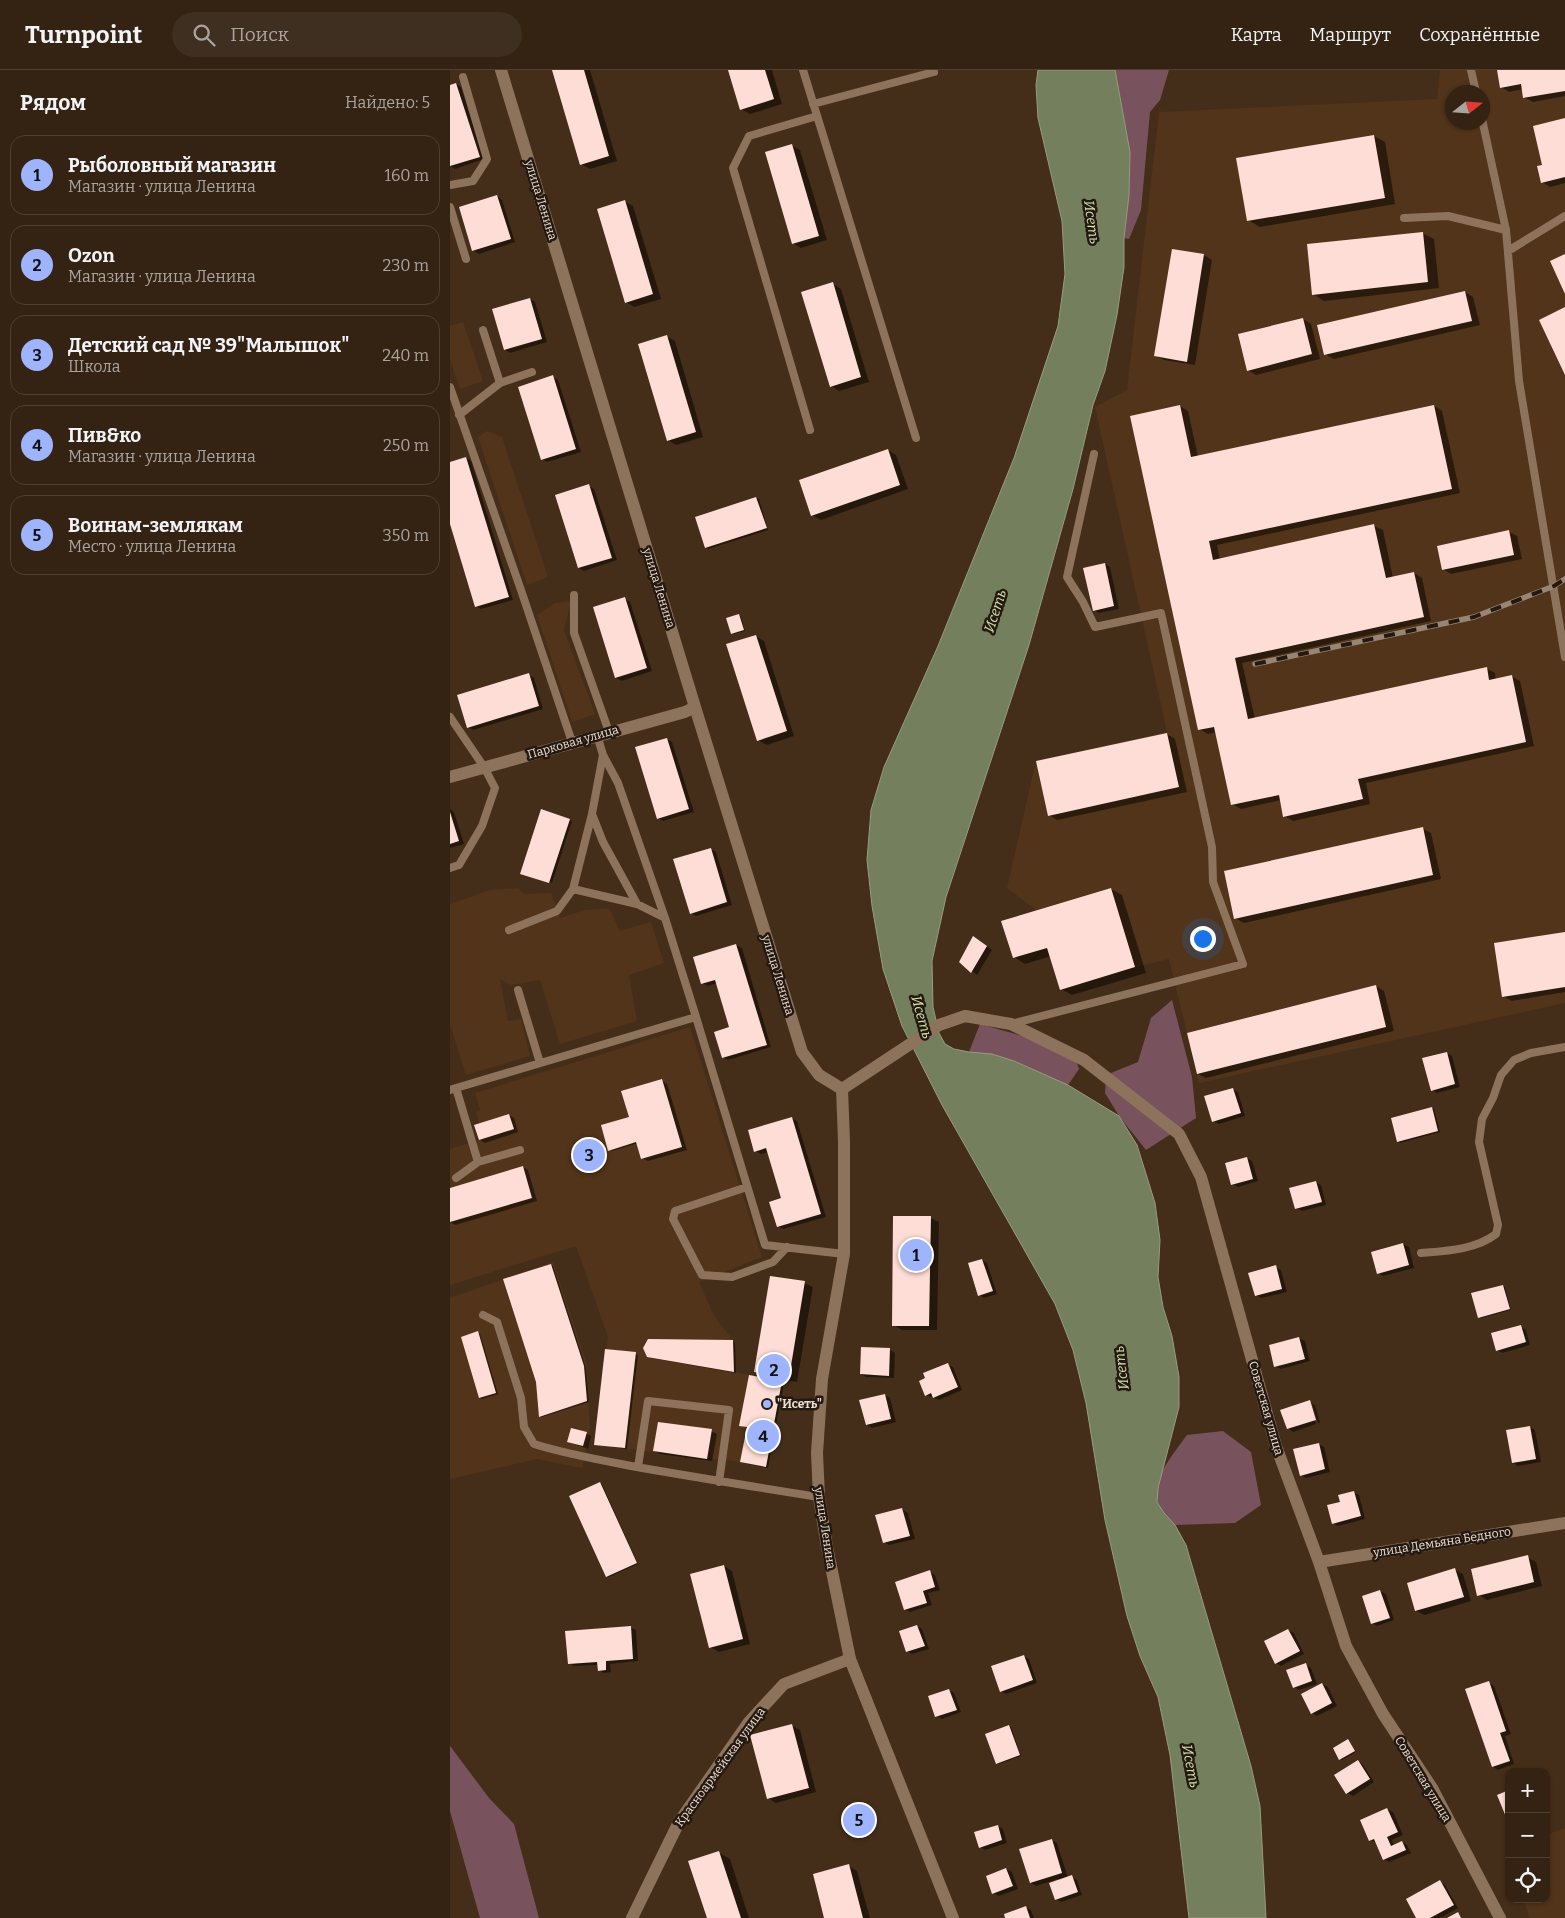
<!DOCTYPE html>
<html lang="ru">
<meta charset="utf-8">
<style>
:root{--surface:#342213;--page:#3f2f21;--text:#f1f3f6;--muted:#a9a4a0;--line:#4e3f33;--accent:#9eb4fd}
body{margin:0;font-family:Bitter,serif;background:var(--page);color:var(--text)}
.controls{position:absolute;right:15px;bottom:15px;display:grid;overflow:hidden;border-radius:10px;box-shadow:0 1px 4px #0004}
.controls button{width:45px;height:45px;display:grid;place-items:center;padding:0;border:0;border-bottom:1px solid var(--line);background:var(--surface);color:var(--text);font:25px sans-serif}
.compass{position:absolute;left:995px;top:15px;width:45px;height:45px;border-radius:50%;background:var(--surface);box-shadow:0 1px 4px #0004;rotate:73deg}
.you{position:absolute;left:752px;top:868px;width:18px;height:18px;margin:-12px;border:4px solid #fff;border-radius:50%;background:#1a73e8;box-shadow:0 0 0 8px #1a73e833}
.badge{display:grid;place-items:center;width:32px;height:32px;border-radius:50%;background:var(--accent);color:#111;font-size:16px;font-weight:700}
.pin{position:absolute;translate:-50% -50%;border:2px solid #fff;box-shadow:0 1px 5px #0006}
.list{margin:0;padding:0;list-style:none}
h2{display:flex;justify-content:space-between;align-items:center;height:65px;margin:0;padding:0 20px;font-size:21px}
h2 small{font-size:16px;font-weight:400;color:var(--muted)}
.list li{display:grid;grid-template-columns:32px 1fr auto;gap:15px;align-items:center;box-sizing:border-box;height:80px;margin:0 10px 10px;padding:0 10px;border:1px solid var(--line);border-radius:15px}
.list b{display:block;font-size:19px;white-space:nowrap}
.list p{margin:0;font-size:16px;white-space:nowrap;color:var(--muted)}
.list em{font-size:16px;font-style:normal;color:var(--muted)}
.icon{flex:none;width:28px;height:28px;fill:none;stroke:currentColor;stroke-width:2;stroke-linecap:round;stroke-linejoin:round}
.map{position:relative;flex:none;width:1115px;height:1848px;overflow:hidden}
header{display:flex;align-items:center;gap:30px;box-sizing:border-box;height:70px;padding:0 25px;background:var(--surface);border-bottom:1px solid var(--line)}
header strong{font-size:24px}
nav{display:flex;gap:28px;margin-inline-start:auto;font-size:18px}
.search{width:350px;height:45px;background:var(--page);display:flex;align-items:center;gap:12px;box-sizing:border-box;padding:0 18px;border-radius:28px;color:var(--muted);font-size:19px}
main{display:flex}
aside{flex:1;background:var(--surface)}
.map>svg:first-child{display:block}
</style>
<header>
<strong>Turnpoint</strong>
<div class="search"><svg class="icon" aria-label="search" viewBox="0 0 24 24"><circle cx="10" cy="10" r="6"/><path d="M15 15l6 6"/></svg>Поиск</div>
<nav><a>Карта</a><a>Маршрут</a><a>Сохранённые</a></nav>
</header>
<main>
<aside>
<h2>Рядом<small>Найдено: 5</small></h2>
<ul class="list">
<li><span class="badge">1</span><div><b>Рыболовный магазин</b><p>Магазин · улица Ленина</p></div><em>160 m</em></li>
<li><span class="badge">2</span><div><b>Ozon</b><p>Магазин · улица Ленина</p></div><em>230 m</em></li>
<li><span class="badge">3</span><div><b>Детский сад № 39&quot;Малышок&quot;</b><p>Школа</p></div><em>240 m</em></li>
<li><span class="badge">4</span><div><b>Пив&amp;ко</b><p>Магазин · улица Ленина</p></div><em>250 m</em></li>
<li><span class="badge">5</span><div><b>Воинам-землякам</b><p>Место · улица Ленина</p></div><em>350 m</em></li>
</ul>
</aside>
<div class="map">
<svg width="1115" height="1848" viewBox="0 0 1115 1848">
<rect width="100%" height="100%" fill="#452e19"/>
<path fill="#513419" fill-rule="evenodd" d="M990,0H1115V933L749,1013L719,889L685,897L661,818L586,840L557,818L586,691L717,662L645,337L677,320L709,42L987,29ZM1002,22H1032V52H1002Z
M13,252L33,311L10,319L0,289V256Z
M37,361L52,367L98,507L77,515L28,367Z
M121,531L114,560L145,644L122,652L87,545L105,533Z
M68,818L75,824L101,823L110,848L135,840L159,838L170,861L201,852L214,893L179,905L187,951L110,974L90,910L61,915L50,909L58,951L71,949L80,986L16,1005L0,954V834L40,820Z
M240,957L312,1187L249,1212L264,1246L283,1270L284,1302L332,1311L316,1397L290,1392L144,1375L158,1267L126,1176L0,1215V1079L29,1070L24,1055L29,1053L26,1042L30,1040L25,1023Z
M103,1192L137,1295L140,1361L132,1398L87,1389L0,1409V1228Z
M1115,1758V1848H1080L1073,1829H1096V1765Z"/>
<path fill="#78535d" d="M665,0H719L710,30L700,42L691,140L679,169L674,168L679,125L680,82Z
M722,930L742,1007L746,1048L696,1080L669,1046L655,1023L656,1005L688,992L701,948Z
M530,954L622,980L629,999L618,1015L564,991L519,982Z
M773,1361L801,1382L811,1435L785,1453L725,1455C719,1449 712,1442 708,1433C699,1411 725,1382 737,1365Z
M0,1676L39,1728L64,1754L89,1848H30L0,1741Z"/>
<path fill="#737f5d" stroke="#989c80" d="M588,0H665L680,82L679,125L674,168V197L667,245L655,301L643,335L623,419L579,575L496,827L482,891L483,937L489,963L495,974L504,979L519,982L542,984L564,991L618,1015L669,1046L687,1075L705,1133L710,1170L708,1207L713,1237L722,1266L729,1307V1337L708,1418L707,1432L714,1443L725,1455L736,1475L801,1696L810,1736L816,1848H739L720,1685L708,1627L690,1586L677,1546L655,1450L636,1333L623,1280L605,1234L492,1035L452,956L433,899L422,836L417,790L421,740L434,697L488,576L564,388L608,256L615,204L612,151L588,48L586,15Z"/>
<path fill="#0007" d="M103,0H140L167,91L140,99L131,94Z
M279,0H322L332,34L300,44L291,39Z
M1048,0H1115V26L1083,32L1074,27L1073,19L1059,22L1051,17Z
M6,14L11,17L34,89L5,99L0,96V16Z
M1115,50V113L1100,117L1092,112Z
M924,66L935,72L945,134L810,157L798,150Z
M342,76L350,80L377,170L351,178L343,173Z
M47,126L52,130L65,172L29,184L23,180Z
M175,132L183,136L211,229L184,237L176,232Z
M972,163L984,169L989,218L874,231L863,224Z
M754,185L762,190L745,295L714,290L706,286Z
M383,214L391,219L419,312L389,321L381,316Z
M1015,222L1023,227L1030,255L884,289L875,284Z
M80,229L85,232L97,272L60,283L55,280Z
M853,249L861,254L870,289L806,305L798,300Z
M216,266L225,271L253,367L226,375L218,370Z
M103,307L108,310L131,382L97,392L92,389Z
M730,336L738,341L748,387L984,336L992,341L1010,423L767,475L770,490L924,456L933,460L943,508L964,503L972,508L981,551L792,593L805,649L1036,598L1045,603L1046,610L1061,606L1070,611L1084,676L916,713L920,734L843,751L835,746L831,730L791,739L782,734L767,662L758,664L749,659Z
M438,380L446,385L458,419L371,450L362,445Z
M16,388L21,391L63,530L31,539L26,536L0,450V393Z
M139,416L144,419L167,490L134,501L129,498Z
M306,428L309,429L318,460L258,479L256,477Z
M1059,462L1067,466L1072,489L1001,504L993,499Z
M655,494L660,497L669,539L649,543L644,540Z
M175,529L180,532L202,601L172,611L166,608L144,538Z
M289,545L291,547L295,561L284,564L282,563Z
M306,566L314,571L344,666L317,675L308,670Z
M79,605L84,608L93,639L23,660L18,657Z
M717,664L725,669L737,722L607,750L599,745Z
M217,669L222,672L244,742L213,751L208,748Z
M0,739L4,742L14,774L0,778Z
M120,750L122,751L102,813L74,804Z
M973,759L981,763L991,809L794,853L785,848Z
M261,779L266,782L282,835L246,846L241,843Z
M661,819L672,825L696,903L622,925L611,919L601,886L575,894L564,887Z
M1115,863V922L1062,931L1053,926Z
M529,870L542,880L527,905L510,892Z
M286,875L292,878L321,977L278,990L273,987L281,958L267,913L258,916L252,913Z
M926,916L934,921L944,961L756,1008L748,1004Z
M997,983L1002,986L1010,1017L987,1023L982,1020Z
M212,1011L217,1014L237,1080L198,1091L192,1088L188,1073L162,1081L159,1080L179,1048Z
M783,1019L788,1022L795,1046L769,1054L763,1051Z
M982,1038L984,1039L990,1062L950,1073L948,1071Z
M59,1045L64,1048L68,1062L35,1073L30,1070Z
M342,1048L347,1051L376,1147L333,1159L328,1156L333,1129L319,1082L311,1084L305,1081Z
M797,1088L802,1091L808,1111L788,1117L782,1114Z
M73,1097L78,1100L87,1131L5,1155L0,1152V1119Z
M866,1112L871,1115L876,1135L852,1141L846,1138Z
M480,1148L489,1152L487,1260H452L443,1255Z
M953,1174L959,1177L964,1198L933,1206L928,1203Z
M532,1190L537,1193L547,1224L534,1228L529,1225Z
M101,1195L103,1196L136,1298L139,1332L92,1347L90,1346Z
M825,1197L831,1200L837,1222L811,1228L806,1225Z
M354,1213L363,1217L347,1312L323,1308L322,1310L334,1313L318,1398L294,1393L292,1392L299,1357L293,1356L318,1309L305,1302Z
M1053,1216L1055,1217L1061,1240L1031,1248L1029,1247Z
M1071,1257L1076,1260L1080,1275L1052,1283L1047,1280Z
M28,1263L30,1264L48,1324L32,1329L30,1328Z
M849,1268L855,1271L860,1291L831,1299L825,1296Z
M282,1271L285,1273L286,1303L201,1288Z
M156,1280L188,1285L177,1379L148,1375Z
M440,1280L445,1283L444,1308L416,1307L411,1304Z
M497,1294L503,1297L512,1320L489,1330L476,1325V1309Z
M435,1325L440,1328L446,1352L422,1358L417,1355Z
M859,1332L865,1335L870,1353H868L862,1334H859L866,1354L843,1362L838,1358Z
M1080,1357L1085,1360L1091,1392L1068,1396L1063,1393Z
M261,1361L267,1364L262,1391L210,1384L205,1381Z
M136,1363L141,1366L138,1379L119,1372Z
M869,1374L874,1377L880,1402L856,1408L851,1405Z
M150,1413L152,1414L188,1494L159,1507L157,1506Z
M903,1422L909,1425L915,1449L888,1456L883,1453L891,1433Z
M452,1439L458,1443L465,1469L439,1475L434,1472Z
M1077,1487L1086,1492L1092,1516L1037,1530L1029,1525Z
M274,1496L282,1501L300,1574L269,1582L260,1577Z
M1005,1500L1013,1504L1021,1531L975,1545L966,1541Z
M480,1502L485,1505L490,1520L478,1523L482,1535L460,1542L455,1539Z
M930,1521L936,1524L944,1550L927,1556L922,1553Z
M467,1556L472,1559L479,1579L462,1584L457,1581Z
M180,1557L186,1560L188,1591L160,1594L161,1602L154,1603L149,1600L148,1595L124,1596L119,1593Z
M838,1560L844,1563L854,1584L831,1596L826,1593Z
M574,1586L579,1589L587,1613L556,1624L551,1621Z
M856,1595L861,1598L867,1614L849,1620L844,1617Z
M1039,1613L1044,1616L1061,1664L1055,1666L1064,1694L1048,1700L1043,1697Z
M872,1614L878,1617L887,1636L867,1646L862,1643Z
M499,1620L504,1623L511,1642L492,1649L487,1646Z
M341,1655L350,1660L366,1722L326,1733L318,1728Z
M559,1656L561,1657L571,1686L549,1694L547,1693Z
M898,1671L906,1682L892,1690L890,1689Z
M908,1691L913,1695L924,1712L903,1726L897,1723Z
M937,1739L943,1742L953,1765L942,1770L944,1776L952,1772L957,1775L961,1783L939,1792L934,1789L927,1773L920,1770Z
M548,1756L553,1759L557,1773L535,1780L530,1777Z
M602,1770L607,1773L618,1808L622,1807L627,1810L632,1825L611,1832L606,1829L608,1809L586,1816L581,1813Z
M268,1782L280,1789L299,1848H258Z
M399,1796L407,1801L420,1848H375Z
M556,1799L562,1802L568,1819L549,1826L543,1823Z
M990,1812L995,1815L1008,1838L990,1848H968Z
M575,1837L581,1840L584,1848H557Z"/>
<path fill="#feddd6" d="M102,0H134L159,86L130,95Z
M278,0H315L324,29L290,40Z
M1047,0H1115V21L1073,28L1071,14L1050,18Z
M6,13L30,87L0,96V15Z
M1115,48V107L1091,113L1087,96L1092,95L1083,56Z
M924,65L935,128L797,151L786,88Z
M342,74L369,166L342,174L315,82Z
M47,125L61,169L22,181L9,137Z
M175,130L203,224L175,233L147,139Z
M973,162L978,212L862,225L857,174Z
M722,179L754,184L737,292L704,286Z
M1115,184V224L1100,191Z
M383,212L411,307L380,317L351,222Z
M1015,221L1022,251L874,285L867,255Z
M80,228L92,269L54,280L42,239Z
M1115,237V305L1089,250Z
M853,248L862,284L797,301L788,264Z
M217,265L246,362L217,371L188,274Z
M103,305L126,379L91,390L68,317Z
M730,335L741,387L984,335L1002,419L759,471L763,490L924,454L936,508L964,502L974,547L785,588L798,649L1037,597L1039,610L1062,605L1076,672L908,709L913,729L833,747L829,725L781,735L764,657L748,660L680,346Z
M438,379L450,415L361,446L349,410Z
M16,387L59,527L25,537L0,454V392Z
M139,414L162,488L128,498L105,425Z
M306,427L317,458L255,478L245,447Z
M1059,460L1064,485L992,500L987,476Z
M655,493L664,536L643,541L633,498Z
M175,527L197,598L165,608L143,537Z
M289,544L294,560L281,564L276,548Z
M306,565L337,661L307,671L276,574Z
M79,603L89,636L17,658L7,625Z
M717,663L729,717L598,746L586,691Z
M217,668L239,739L207,749L185,677Z
M91,739L120,749L99,813L70,804Z
M0,742L9,771L0,774Z
M973,757L983,805L784,849L774,801Z
M261,778L277,832L240,844L223,789Z
M661,818L685,897L610,920L597,878L563,888L551,851Z
M1115,862V917L1052,927L1044,873Z
M523,866L537,876L521,903L509,892Z
M286,874L317,975L272,988L264,962L279,957L265,910L251,914L243,887Z
M926,915L936,957L747,1004L737,963Z
M997,982L1005,1014L981,1021L972,988Z
M212,1009L232,1077L191,1089L186,1072L158,1081L151,1055L179,1047L171,1021Z
M783,1018L791,1043L762,1052L754,1026Z
M982,1037L988,1061L947,1072L941,1048Z
M59,1044L64,1059L29,1070L24,1055Z
M342,1047L371,1144L327,1157L319,1132L331,1128L316,1078L304,1082L298,1060Z
M797,1087L803,1109L781,1115L775,1093Z
M73,1096L82,1128L0,1152V1118Z
M866,1111L872,1132L845,1139L839,1118Z
M443,1146H481L479,1256H442Z
M953,1173L959,1195L927,1204L921,1182Z
M532,1189L543,1221L528,1226L518,1193Z
M101,1194L134,1296L137,1331L89,1347L86,1312L53,1209Z
M826,1195L832,1219L805,1226L798,1203Z
M320,1206L355,1211L339,1308L304,1302Z
M1053,1215L1060,1239L1028,1248L1021,1223Z
M1071,1255L1076,1272L1046,1281L1041,1263Z
M28,1261L46,1323L29,1328L11,1267Z
M849,1267L855,1289L824,1297L819,1275Z
M198,1269L283,1270L284,1302L197,1287L193,1278Z
M411,1277L440,1278L439,1306L410,1304Z
M155,1279L186,1282L175,1378L144,1375Z
M498,1293L508,1317L483,1328L481,1323L475,1326L469,1311L475,1308L473,1303Z
M299,1305L332,1311L316,1397L290,1392L297,1357L289,1356Z
M435,1324L441,1349L416,1355L409,1330Z
M860,1330L866,1350L837,1359L830,1340Z
M208,1352L262,1359L257,1389L203,1381Z
M1080,1356L1086,1389L1062,1393L1056,1360Z
M121,1358L137,1362L133,1376L117,1372Z
M869,1373L875,1399L850,1406L843,1379Z
M150,1412L187,1493L156,1507L119,1426Z
M904,1421L911,1446L882,1454L877,1435L890,1432L888,1425Z
M452,1438L460,1466L433,1473L425,1445Z
M1078,1485L1084,1512L1027,1526L1021,1499Z
M274,1495L293,1569L259,1578L240,1504Z
M1005,1498L1014,1527L965,1541L957,1513Z
M480,1500L485,1517L473,1521L477,1533L454,1540L445,1512Z
M930,1520L940,1548L921,1554L912,1526Z
M467,1555L475,1576L456,1582L449,1561Z
M181,1556L183,1589L156,1591V1600L148,1601L147,1592L118,1594L115,1561Z
M838,1559L850,1581L825,1594L814,1571Z
M574,1585L583,1610L550,1622L541,1596Z
M856,1593L862,1611L843,1618L836,1600Z
M1039,1611L1056,1661L1050,1663L1060,1691L1042,1697L1015,1619Z
M872,1613L882,1633L861,1644L851,1624Z
M499,1619L507,1640L485,1647L478,1626Z
M342,1654L359,1718L317,1729L300,1665Z
M559,1655L570,1685L546,1694L535,1664Z
M898,1669L905,1681L889,1690L883,1678Z
M908,1690L920,1709L896,1724L884,1705Z
M1059,1720V1746L1056,1747L1047,1725Z
M937,1738L948,1762L937,1767L941,1776L952,1771L956,1780L933,1790L924,1769L919,1771L910,1750Z
M548,1755L552,1770L529,1778L524,1762Z
M602,1769L612,1803L580,1813L569,1779Z
M269,1781L291,1848H257L238,1791Z
M399,1794L413,1848H374L363,1804Z
M556,1798L563,1816L542,1824L536,1806Z
M622,1805L628,1822L605,1830L599,1813Z
M990,1810L1004,1835L980,1848H966L956,1829Z
M576,1836L580,1848H555L554,1844Z
M1008,1842L1011,1848H997Z"/>
<g fill="none" stroke-linecap="round" stroke-linejoin="round">
<path stroke="#8e735c" stroke-width="8" d="M353,0L466,368
M1021,0L1026,22
M363,34L484,2
M1032,49L1056,160L1069,311L1115,587
M0,115L23,111L37,89L13,7
M0,137L16,189
M954,148L998,146L1056,160
M1058,181L1115,146
M33,260L50,313
M0,317L71,520L122,672
M9,345L50,313L82,302
M360,360L283,98L299,66L367,46
M124,525V563L159,662
M0,647L34,697L45,718L32,756L9,795L0,798
M147,665L153,685L168,713L215,848L246,947L315,1175L394,1184
M153,685L142,744L153,772L187,834
M123,819L187,834L215,848
M59,860L107,841L123,819L142,744
M68,920L90,993
M561,954L793,894L763,812L762,777L711,543L645,557L633,532L617,507L644,384
M6,1018L246,947
M0,1020L6,1018L28,1092L70,1080
M6,1108L28,1092
M297,1117L225,1141L223,1149L252,1205L282,1207L323,1192L337,1177
M971,1183C996,1181 1025,1180 1046,1164L1048,1155L1029,1072L1032,1049L1043,1028L1051,1005L1064,990L1081,983L1115,977
M33,1245L47,1252L71,1328L74,1357L84,1374C119,1385 156,1391 192,1398C251,1408 310,1418 369,1427
M188,1397L198,1331L279,1340L269,1412"/>
<path stroke="#8e735c" stroke-width="12" d="M51,0L245,637L352,982L369,1005L392,1019
M0,707L235,642L245,637
M182,1848L229,1752L299,1652L334,1614L400,1589"/>
<path stroke="#8e735c" stroke-width="12" d="M869,1492L1115,1453
M503,1848L400,1589L377,1477L369,1427L367,1383L372,1309L394,1184V1071L392,1019L489,955L515,946L561,954L634,990L729,1064L751,1107L826,1376L869,1492L896,1576L933,1644L982,1718L1050,1848"/>
<defs>
<path id="rail" d="M805,594L1024,547L1104,516L1115,509"/>
</defs>
<use href="#rail" stroke="#988574" stroke-width="5.5"/>
<use href="#rail" stroke="#241910" stroke-width="4" stroke-dasharray="11" stroke-linecap="butt"/>
</g>
<circle fill="#9eb4fd" stroke="#241910" stroke-width="2" cx="317" cy="1334" r="5"/>
<g text-anchor="middle" stroke-width="5" stroke-linejoin="round" paint-order="stroke">
<g font-size="12" fill="#edded1" stroke="#241910">
<text transform="translate(91 130) rotate(73)" y="4">улица Ленина</text>
<text transform="translate(209 518) rotate(73)" y="4">улица Ленина</text>
<text transform="translate(123 672) rotate(-16)" y="4">Парковая улица</text>
<text transform="translate(328 905) rotate(73)" y="4">улица Ленина</text>
<text transform="translate(816 1338) rotate(74)" y="4">Советская улица</text>
<text transform="translate(375 1458) rotate(81)" y="4">улица Ленина</text>
<text transform="translate(992 1472) rotate(-9)" y="4">улица Демьяна Бедного</text>
<text transform="translate(270 1697) rotate(-54)" y="4">Красноармейская улица</text>
<text transform="translate(973 1709) rotate(59)" y="4">Советская улица</text>
</g>
<g font-size="12" font-weight="bold" fill="#edded1" stroke="#241910" text-anchor="start">
<text x="327" y="1338">"Исеть"</text>
</g>
<g font-size="14" font-style="italic" fill="#d2e6ab" stroke="#241910">
<text transform="translate(642 152) rotate(82)" y="5">Исеть</text>
<text transform="translate(545 541) rotate(-72)" y="5">Исеть</text>
<text transform="translate(472 947) rotate(74)" y="5">Исеть</text>
<text transform="translate(671 1298) rotate(-97)" y="5">Исеть</text>
<text transform="translate(741 1696) rotate(79)" y="5">Исеть</text>
</g>
</g>
</svg>
<div class="controls">
<button>+</button>
<button>−</button>
<button><svg class="icon" aria-label="locate" viewBox="0 0 24 24"><circle cx="12" cy="12" r="6"/><path d="M12 2v4M12 18v4M2 12h4M18 12h4"/></svg></button>
</div>
<svg class="compass" viewBox="-18 -18 36 36"><path d="M0-13l5 13h-10z" fill="#e53935"/><path d="M0 13l5-13h-10z" fill="#a9a4a0"/></svg>
<div class="you"></div>
<div class="pin badge" style="left:466px;top:1185px">1</div>
<div class="pin badge" style="left:324px;top:1300px">2</div>
<div class="pin badge" style="left:139px;top:1085px">3</div>
<div class="pin badge" style="left:313px;top:1366px">4</div>
<div class="pin badge" style="left:409px;top:1750px">5</div>
</div>
</main>
